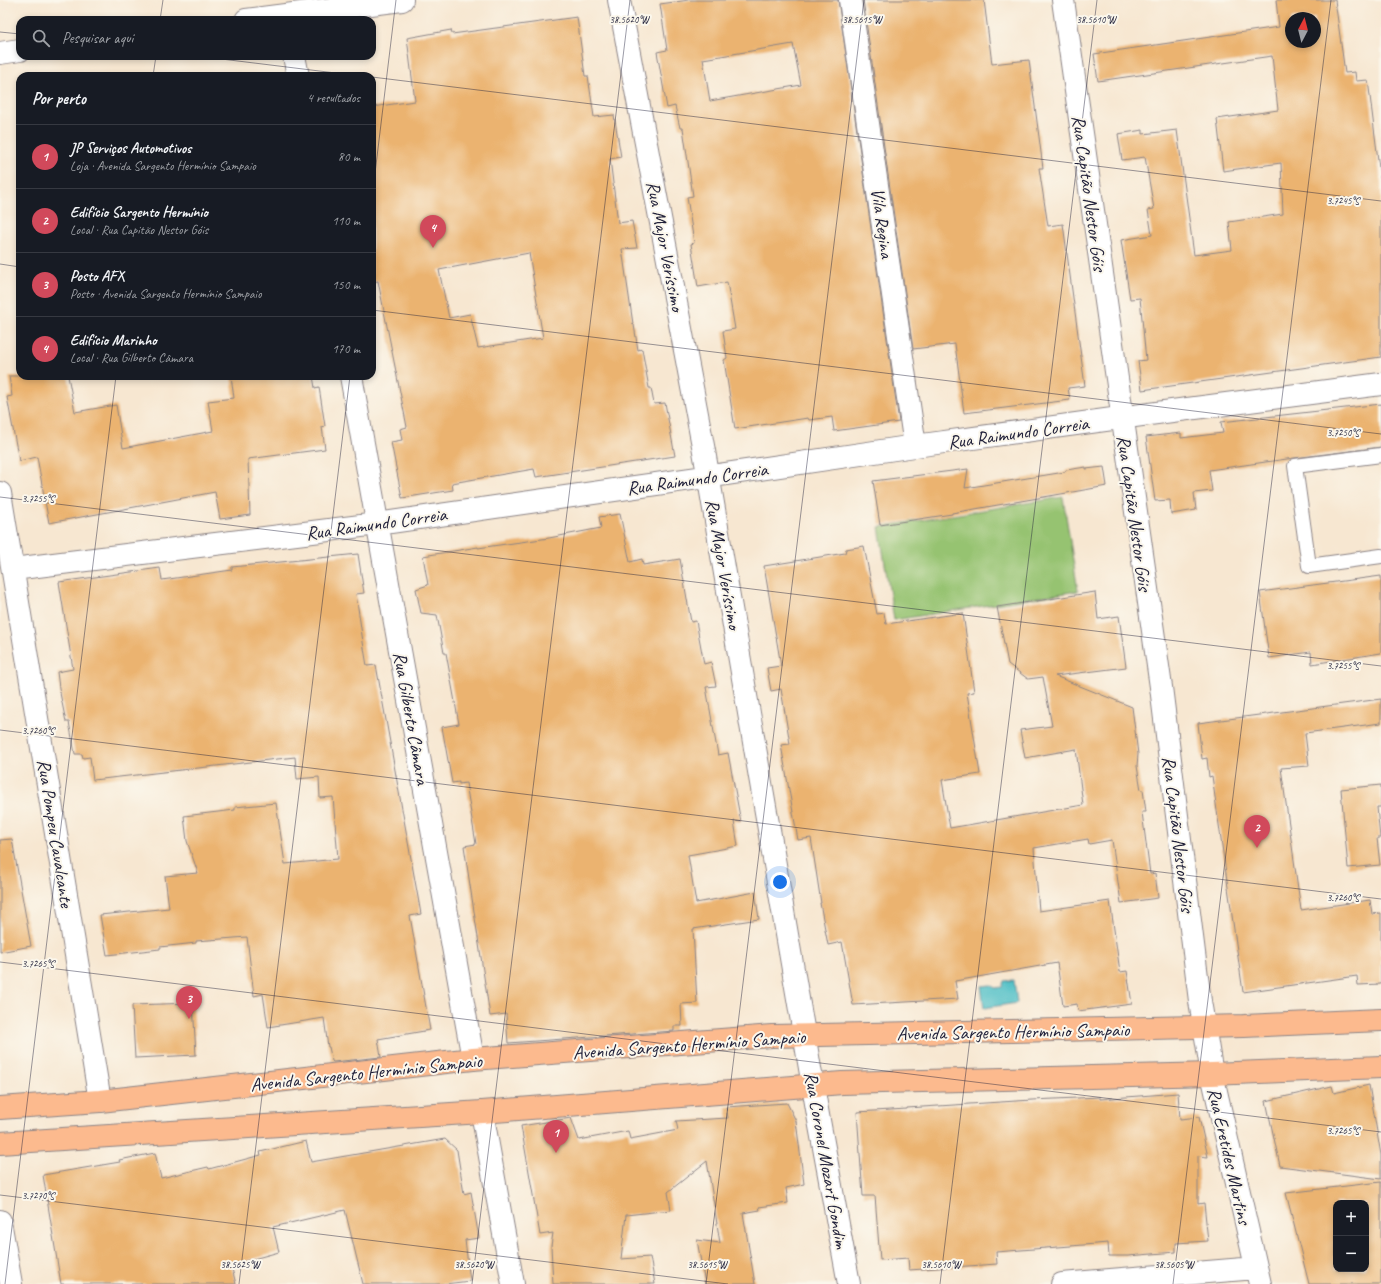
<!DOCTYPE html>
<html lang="pt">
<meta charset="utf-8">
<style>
:root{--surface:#171b24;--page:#242831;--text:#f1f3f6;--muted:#9ea1a6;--line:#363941;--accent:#d1495b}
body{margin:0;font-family:Caveat,sans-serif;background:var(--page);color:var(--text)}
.controls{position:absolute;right:12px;bottom:12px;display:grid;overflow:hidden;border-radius:8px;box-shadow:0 2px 6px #0003}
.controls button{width:36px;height:36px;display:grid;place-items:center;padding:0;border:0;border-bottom:1px solid var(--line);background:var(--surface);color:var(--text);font:20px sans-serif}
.compass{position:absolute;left:1285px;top:12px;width:36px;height:36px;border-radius:50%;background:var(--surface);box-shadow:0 2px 6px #0003;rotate:7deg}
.you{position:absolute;left:780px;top:882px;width:14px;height:14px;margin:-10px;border:3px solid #fff;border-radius:50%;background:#1a73e8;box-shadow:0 0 0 6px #1a73e833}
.badge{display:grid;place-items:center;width:26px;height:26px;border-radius:50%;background:var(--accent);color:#fff;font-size:13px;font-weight:700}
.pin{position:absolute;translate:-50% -33px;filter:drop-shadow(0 1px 2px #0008)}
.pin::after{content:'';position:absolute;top:21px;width:14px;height:12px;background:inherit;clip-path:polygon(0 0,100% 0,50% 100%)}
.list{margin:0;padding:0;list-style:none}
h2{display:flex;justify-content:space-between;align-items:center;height:52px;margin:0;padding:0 16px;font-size:17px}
h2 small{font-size:13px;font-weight:400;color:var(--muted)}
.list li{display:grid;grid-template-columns:26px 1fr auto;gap:12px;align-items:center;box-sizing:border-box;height:64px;padding:0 16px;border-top:1px solid var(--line)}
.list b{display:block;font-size:15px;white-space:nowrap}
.list p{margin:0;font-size:13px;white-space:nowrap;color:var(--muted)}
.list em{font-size:13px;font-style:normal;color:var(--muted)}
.icon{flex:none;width:22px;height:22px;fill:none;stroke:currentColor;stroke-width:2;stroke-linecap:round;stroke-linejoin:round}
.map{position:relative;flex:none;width:1381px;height:1284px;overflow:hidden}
.search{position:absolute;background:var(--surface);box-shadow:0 2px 6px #0003;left:16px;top:16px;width:360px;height:44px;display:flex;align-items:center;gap:10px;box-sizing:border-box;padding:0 14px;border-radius:12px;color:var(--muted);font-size:15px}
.panel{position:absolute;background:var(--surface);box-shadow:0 2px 6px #0003;left:16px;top:72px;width:360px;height:308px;border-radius:12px}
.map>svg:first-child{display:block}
</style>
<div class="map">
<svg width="1381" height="1284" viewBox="0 0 1381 1284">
<rect width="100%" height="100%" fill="#fbf7ec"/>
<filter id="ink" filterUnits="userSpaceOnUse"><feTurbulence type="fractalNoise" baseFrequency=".025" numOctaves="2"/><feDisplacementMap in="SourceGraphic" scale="8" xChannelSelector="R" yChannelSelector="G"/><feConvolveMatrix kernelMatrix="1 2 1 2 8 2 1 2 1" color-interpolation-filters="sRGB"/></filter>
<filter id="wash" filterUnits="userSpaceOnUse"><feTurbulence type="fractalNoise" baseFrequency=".012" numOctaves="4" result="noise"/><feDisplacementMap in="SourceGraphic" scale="16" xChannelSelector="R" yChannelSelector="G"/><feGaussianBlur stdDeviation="0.9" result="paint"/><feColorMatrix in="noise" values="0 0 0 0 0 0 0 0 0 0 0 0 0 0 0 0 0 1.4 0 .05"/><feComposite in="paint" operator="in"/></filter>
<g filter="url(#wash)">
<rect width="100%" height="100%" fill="#f7e7d1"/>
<path fill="#96c371" stroke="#5c7256" d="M1063,497L1078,591L894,620L879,527Z"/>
<path fill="#50bfc6" stroke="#397080" d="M1014,980L1017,1003L984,1008L981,986L991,985L995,988L1002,987L1004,981Z"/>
<g id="blocks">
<path fill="#ebb370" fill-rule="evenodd" d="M689,0H838L899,422L834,431L832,417L809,420L808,418L735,429L724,360L727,358L723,331L735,329L727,282L698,287L691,244L694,243L687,197L693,196L683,128H680L675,106L667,108L657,52L667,50L660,4ZM793,44L801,85L710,101L703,59Z
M863,0H984L992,64L1029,60L1043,168H1039L1048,226L1063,224L1085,386L1068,388L1070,400L964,413L955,344L913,349Z
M1276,0H1335L1345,73L1355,72L1356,81L1368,80L1381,184V357L1142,390L1138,361L1146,360L1140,298L1130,299L1121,240L1152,235L1148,210L1154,209L1145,157L1122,160L1118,134L1143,130V134L1177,130L1194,255L1232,250L1229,222L1283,214L1281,163L1223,171L1217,119L1278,110L1272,56L1098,81L1094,54L1279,27ZM1291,18H1315V42H1291Z
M577,17L585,76H588L594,117L614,115L621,157L610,159L618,223L632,221L637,248L622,249L633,324L634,325L638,350L642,349L649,388H651L654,404L665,403L675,456L536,477L534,469L452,483L453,490L402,498L391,442L402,440L400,429L407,427L378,281L372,282V107L415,101L407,38L451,30L452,34ZM529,253L543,338L478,348L470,314L449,318L439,270Z
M9,376H68L75,412L116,405L123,448L213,431L208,401L234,398L231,376H313L315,388L319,387L325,426L322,427L325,449L248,459L250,515L220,519L215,492L49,523L37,457L19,461L7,397L12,396Z
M1381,404V447L1294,458L1209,470L1212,491L1194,493L1196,510L1171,514L1170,500L1155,501L1146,437L1181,433V438L1223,433L1221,422Z
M1086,467V469L1104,467L1107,486L952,513V514L880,525L873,481L968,469L965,488L1065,472L1066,470Z
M620,514L630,562L642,559L643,565L680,559L691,622L696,621L704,664L711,662L716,686L706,687L718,755L728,753L741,822L734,821L738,846L688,855L696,903L755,892L759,919L693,929L697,1003L681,1004L682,1026H674V1031L508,1043L506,1014L490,1016L464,846L476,844L466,783L459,784V782L452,783L442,727L459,724L446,653H444L437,615L421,613L416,589L428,585L423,556L478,547V548L549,538L601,528L599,517Z
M864,546L877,614L884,613L886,624L963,613L974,692L967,693L980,774L942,780L950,828L1083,805L1076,749L1025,758L1020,730L1052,726L1043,677L1028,679L1008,664L997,607L1095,592L1098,619L1119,616L1126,667L1055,676L1132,707L1138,754L1137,766L1141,790H1143L1146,812H1142L1150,874L1155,873L1158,898L1121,903L1112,840L1089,844L1088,839L1034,848L1039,911L1110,901L1120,972L1127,971L1132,1004L1078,1011L1077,1004L1063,1006L1057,963L955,981L958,999L853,1005L842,942L828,945L820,903H821L811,838L798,840L781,745L790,744L781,689L771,691L767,668L781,666L764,566L845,553L846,549Z
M358,554L364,593L356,594L363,642L367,666L376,665L421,914L410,916L430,1030L378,1039L381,1057L333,1062L332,1061L329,1047H328L324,1018L268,1027L263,994L254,996L247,937L196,941V943L160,947V949L107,955L100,915L169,908L165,876L198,873L187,841L184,816L235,810V807L276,803L285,864L338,859L333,797L320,798L319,777L297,779L295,757L93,780L90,757L83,758L82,754H75L69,722H66L59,688L57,672L73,669L59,582L160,568L162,580L232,570V567Z
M1381,576V653L1312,664L1311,652L1269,658L1260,592Z
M1381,699V723L1305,733L1309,766L1281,768L1301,910L1370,900L1372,914L1381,913V984L1358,985L1357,976L1243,992L1212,776L1209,777L1207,758L1202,759L1198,723Z
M1381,785V807H1377L1380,838H1377L1380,865L1348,868L1341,789Z
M12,839L31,946L0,952V840Z
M193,1003L196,1055L135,1058L132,1005Z
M1369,1085L1381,1155V1179L1280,1166L1266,1101L1332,1086L1334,1093Z
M1178,1093L1180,1119L1199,1117L1208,1157L1198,1156V1204L1204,1203L1208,1241L1176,1243V1252L1128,1256H1109L1108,1243L996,1252L997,1264L909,1270L908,1258L880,1260L875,1196H863L857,1112L907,1109V1108L1032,1100L1100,1097V1099Z
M787,1103L796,1121L804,1184L786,1188L788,1203L759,1207L760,1210L743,1213L755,1284H705L697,1240L720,1243L707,1161L668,1192L671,1210L626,1215L621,1259L650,1257L655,1284H553L551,1246L553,1233L540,1235L521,1126L571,1118L579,1140L628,1131L630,1139L678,1130L676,1121L728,1118L726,1107Z
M445,1139L457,1150L464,1194L471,1192L479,1238L465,1240L470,1281L445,1284H363L345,1210L273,1227L279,1252L231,1265L236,1284H61L43,1175L120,1162L119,1160L155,1153L161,1178L208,1167L209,1169L261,1155L260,1152L306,1141L311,1162Z
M1381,1182V1284H1309L1286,1193ZM1336,1203H1366V1269H1336Z"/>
</g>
</g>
<g filter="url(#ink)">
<use href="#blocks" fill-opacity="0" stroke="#8c8486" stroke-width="1"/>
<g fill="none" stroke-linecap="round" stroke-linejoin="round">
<defs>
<path id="lane" d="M1381,455L1295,466L1309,566L1381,556"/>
<path id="street" d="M619,0L704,451L818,1115L849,1284
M850,0L915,446
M1063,0L1161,687L1200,1001L1212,1074L1260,1284
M246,20L402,0
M0,53L20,50
M294,56L298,76
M351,376L473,1059
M0,493L100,1101
M13,569L377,524L726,474L915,446L1149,414L1381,384
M482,1112L513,1284
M0,1221L11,1284
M1062,1284L1256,1268"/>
<path id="primary" d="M0,1108L100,1101L473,1059L772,1036L1244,1026L1381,1020
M0,1143L482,1112L842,1083L1212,1074L1381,1067"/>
</defs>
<use href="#lane" stroke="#8c8486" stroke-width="16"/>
<use href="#street" stroke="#8c8486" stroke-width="24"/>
<use href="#primary" stroke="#8c8486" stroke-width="24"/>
<use href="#lane" stroke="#fff" stroke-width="14"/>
<use href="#street" stroke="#fff" stroke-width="22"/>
<use href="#primary" stroke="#fcba8e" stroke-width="22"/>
</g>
</g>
<path fill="none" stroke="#22223b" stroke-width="1" stroke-opacity="0.45" d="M160,20L163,0M0,32L20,34M197,56L360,76M153,76L156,56M372,77L1381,201M372,198L396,0M0,264L20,267M372,310L1381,434M0,497L1381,666M0,730L1381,899M0,962L1381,1132M0,1195L728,1284M5,1284L116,376M239,1284L350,376M472,1284L630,0M706,1284L864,0M940,1284L1097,0M1173,1284L1331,0"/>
<g text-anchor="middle" stroke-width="4" stroke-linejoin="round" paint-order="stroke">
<g font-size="19" fill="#22223b" stroke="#fbf7ec">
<text transform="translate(1090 193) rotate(82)" y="7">Rua Capitão Nestor Góis</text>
<text transform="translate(883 223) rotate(82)" y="7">Vila Regina</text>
<text transform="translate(666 246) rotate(79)" y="7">Rua Major Veríssimo</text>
<text transform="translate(1018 432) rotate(-8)" y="7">Rua Raimundo Correia</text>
<text transform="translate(697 478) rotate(-8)" y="7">Rua Raimundo Correia</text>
<text transform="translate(1135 513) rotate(82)" y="7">Rua Capitão Nestor Góis</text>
<text transform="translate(376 523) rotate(-8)" y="7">Rua Raimundo Correia</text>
<text transform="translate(724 564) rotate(80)" y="7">Rua Major Veríssimo</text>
<text transform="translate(412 718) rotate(80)" y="7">Rua Gilberto Câmara</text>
<text transform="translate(56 833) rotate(81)" y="7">Rua Pompeu Cavalcante</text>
<text transform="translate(1179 834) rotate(83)" y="7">Rua Capitão Nestor Góis</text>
<text transform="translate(1013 1031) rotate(-1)" y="7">Avenida Sargento Hermínio Sampaio</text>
<text transform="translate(689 1044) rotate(-4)" y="7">Avenida Sargento Hermínio Sampaio</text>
<text transform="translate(366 1072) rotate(-6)" y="7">Avenida Sargento Hermínio Sampaio</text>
<text transform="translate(1230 1156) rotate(77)" y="7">Rua Eretides Martins</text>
<text transform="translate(827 1160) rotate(80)" y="7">Rua Coronel Mozart Gondim</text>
</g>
</g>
<g font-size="10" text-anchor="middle" fill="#22223b" stroke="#fbf7ec" stroke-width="4" stroke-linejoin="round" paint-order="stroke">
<text x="629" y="23">38.5620°W</text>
<text x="862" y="23">38.5615°W</text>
<text x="1096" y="23">38.5610°W</text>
<text x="1343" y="204">3.7245°S</text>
<text x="1343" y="436">3.7250°S</text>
<text x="38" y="502">3.7255°S</text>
<text x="1343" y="669">3.7255°S</text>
<text x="38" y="734">3.7260°S</text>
<text x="1343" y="901">3.7260°S</text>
<text x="38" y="967">3.7265°S</text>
<text x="1343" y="1134">3.7265°S</text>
<text x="38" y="1199">3.7270°S</text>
<text x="240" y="1268">38.5625°W</text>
<text x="474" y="1268">38.5620°W</text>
<text x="707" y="1268">38.5615°W</text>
<text x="941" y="1268">38.5610°W</text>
<text x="1174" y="1268">38.5605°W</text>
</g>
</svg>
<div class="controls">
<button>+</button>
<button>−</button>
</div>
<svg class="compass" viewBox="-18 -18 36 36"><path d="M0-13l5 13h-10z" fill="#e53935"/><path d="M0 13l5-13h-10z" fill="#9ea1a6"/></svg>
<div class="you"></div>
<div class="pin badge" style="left:556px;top:1153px">1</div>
<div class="pin badge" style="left:1257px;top:848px">2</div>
<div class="pin badge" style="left:189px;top:1019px">3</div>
<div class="pin badge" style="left:433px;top:248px">4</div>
<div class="search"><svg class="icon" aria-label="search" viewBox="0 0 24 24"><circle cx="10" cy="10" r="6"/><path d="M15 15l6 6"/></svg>Pesquisar aqui</div>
<section class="panel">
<h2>Por perto<small>4 resultados</small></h2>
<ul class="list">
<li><span class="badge">1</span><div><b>JP Serviços Automotivos</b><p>Loja · Avenida Sargento Hermínio Sampaio</p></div><em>80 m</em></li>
<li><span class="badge">2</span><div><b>Edifício Sargento Hermínio</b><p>Local · Rua Capitão Nestor Góis</p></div><em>110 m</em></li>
<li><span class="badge">3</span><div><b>Posto AFX</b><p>Posto · Avenida Sargento Hermínio Sampaio</p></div><em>150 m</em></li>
<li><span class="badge">4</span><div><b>Edifício Marinho</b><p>Local · Rua Gilberto Câmara</p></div><em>170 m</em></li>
</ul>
</section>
</div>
